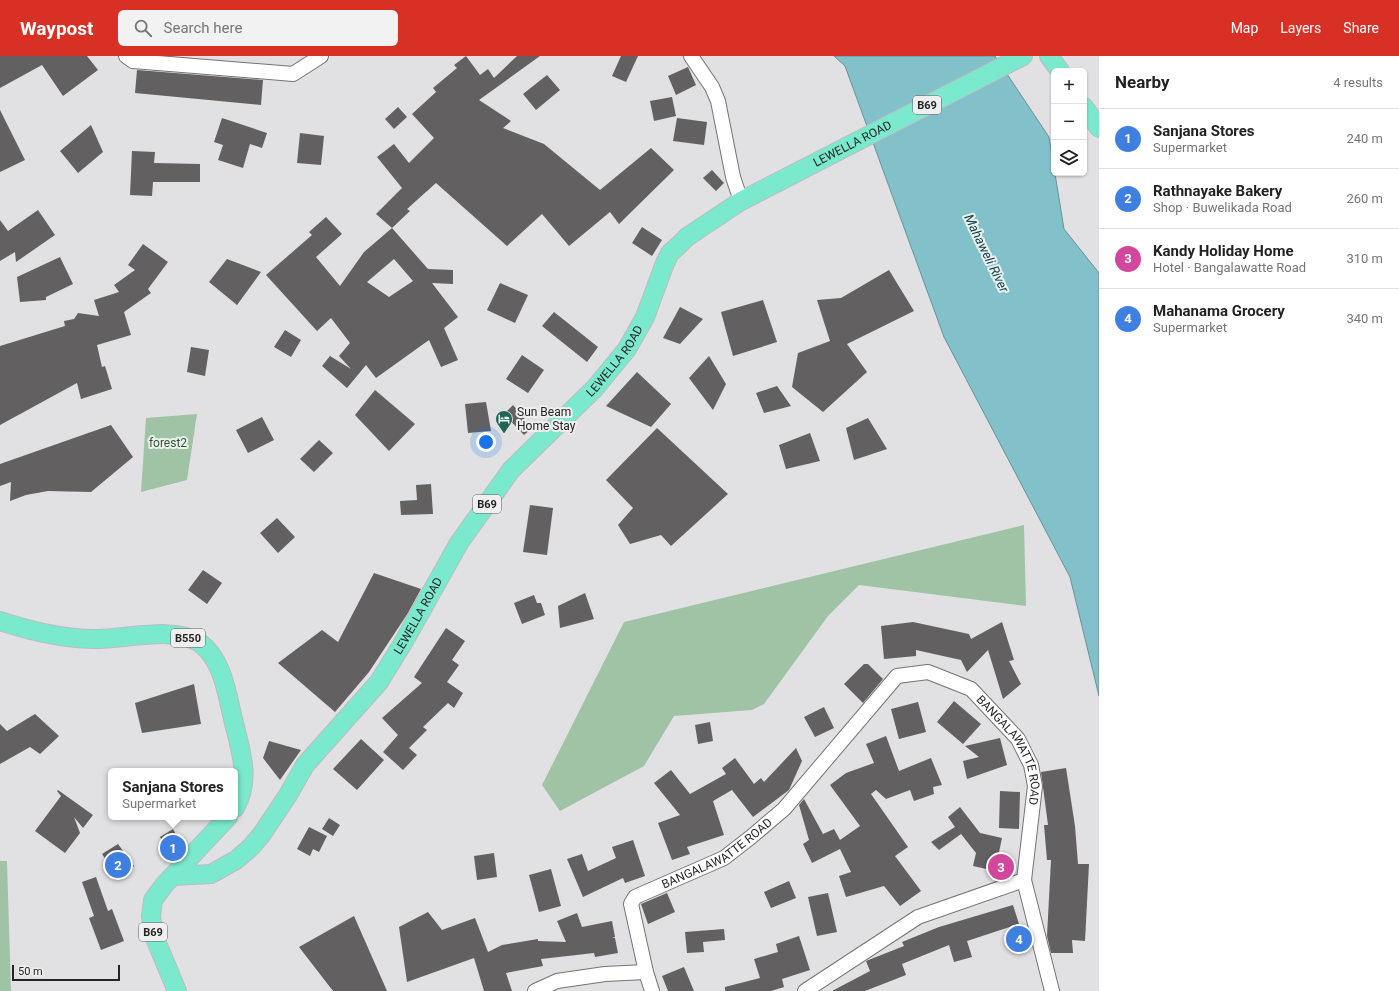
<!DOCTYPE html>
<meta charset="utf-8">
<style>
:root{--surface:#fff;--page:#f2f2f2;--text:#222;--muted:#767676;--line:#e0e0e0;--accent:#d93025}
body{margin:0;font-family:Roboto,sans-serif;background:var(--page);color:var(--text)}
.controls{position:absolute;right:12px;top:12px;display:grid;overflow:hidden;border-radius:6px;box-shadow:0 1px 3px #0004}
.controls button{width:36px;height:36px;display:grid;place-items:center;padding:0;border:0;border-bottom:1px solid var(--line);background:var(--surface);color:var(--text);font:20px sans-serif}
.scale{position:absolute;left:12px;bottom:10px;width:108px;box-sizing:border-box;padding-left:4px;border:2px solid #242425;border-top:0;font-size:11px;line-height:14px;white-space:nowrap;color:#242425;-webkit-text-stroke:3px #efeff0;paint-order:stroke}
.you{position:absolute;left:486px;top:386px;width:14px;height:14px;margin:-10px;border:3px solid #fff;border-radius:50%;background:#1a73e8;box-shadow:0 0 0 6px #1a73e833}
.badge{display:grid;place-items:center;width:26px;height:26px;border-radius:50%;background:var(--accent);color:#fff;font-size:13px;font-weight:700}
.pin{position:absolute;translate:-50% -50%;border:2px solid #fff;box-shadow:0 1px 4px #0006}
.popup{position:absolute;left:108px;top:712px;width:130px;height:52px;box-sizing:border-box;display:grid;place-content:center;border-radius:6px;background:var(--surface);filter:drop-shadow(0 1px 3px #0005);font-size:13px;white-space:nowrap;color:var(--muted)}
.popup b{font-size:15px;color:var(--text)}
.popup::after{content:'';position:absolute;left:50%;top:100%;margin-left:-8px;border:8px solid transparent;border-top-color:var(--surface)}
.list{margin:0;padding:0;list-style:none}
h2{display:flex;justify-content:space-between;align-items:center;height:52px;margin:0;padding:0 16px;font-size:17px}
h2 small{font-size:13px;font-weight:400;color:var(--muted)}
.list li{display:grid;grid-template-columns:26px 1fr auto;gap:12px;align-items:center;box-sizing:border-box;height:60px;padding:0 16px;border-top:1px solid var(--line)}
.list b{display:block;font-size:15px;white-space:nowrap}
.list p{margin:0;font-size:13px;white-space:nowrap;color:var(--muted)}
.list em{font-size:13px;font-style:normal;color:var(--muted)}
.icon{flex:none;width:22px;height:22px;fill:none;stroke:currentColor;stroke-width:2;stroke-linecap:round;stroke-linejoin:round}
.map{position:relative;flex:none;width:1099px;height:935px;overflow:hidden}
header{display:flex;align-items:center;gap:24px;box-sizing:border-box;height:56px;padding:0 20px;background:var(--accent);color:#fff}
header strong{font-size:19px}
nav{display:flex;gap:22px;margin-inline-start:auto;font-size:14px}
.search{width:280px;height:36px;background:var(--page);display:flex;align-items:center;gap:10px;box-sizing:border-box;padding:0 14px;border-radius:6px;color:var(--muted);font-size:15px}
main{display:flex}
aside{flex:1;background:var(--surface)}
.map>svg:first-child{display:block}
</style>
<header>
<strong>Waypost</strong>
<div class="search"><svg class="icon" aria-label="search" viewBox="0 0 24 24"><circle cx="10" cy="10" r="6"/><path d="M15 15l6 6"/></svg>Search here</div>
<nav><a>Map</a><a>Layers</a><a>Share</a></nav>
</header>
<main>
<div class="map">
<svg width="1099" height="935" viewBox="0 0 1099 935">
<rect width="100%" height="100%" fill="#e1e1e3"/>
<path fill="#a0c3a5" d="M197,358L187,424L141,436L146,362Z
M1024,469L1026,550L859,529L828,560L764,648L752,654L674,660L644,710L560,755L542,729L624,566Z
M0,805H7L11,935H0Z"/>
<path fill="#83c1ca" stroke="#669298" d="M834,0H995L1049,81L1064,173L1099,217V640L1070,521L944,281L845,10Z"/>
<path fill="#626060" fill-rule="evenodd" d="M0,0H87L98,14L63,40L42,9L0,32Z
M466,0L480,19L488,13L494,22L517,0H540L479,44L511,65L503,72L544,88L600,134L651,92L674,114L619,168L610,156L569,190L542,158L507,190L436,127L407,153L410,155L392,172L376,158L402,132L377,101L394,88L409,107L434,82L412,58L436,36L433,32L457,12L454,9Z
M621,0H638L626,26L612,20Z
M688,11L696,29L676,39L668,20Z
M137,14L263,24L261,49L135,37Z
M547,19L560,34L536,54L523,38Z
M672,41L676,60L654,65L650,45Z
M398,51L407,61L394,73L385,63Z
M0,54L25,104L0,116Z
M222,62L267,77L262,92L250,88L243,112L218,104L223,89L214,86Z
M677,62L707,66L704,89L673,85Z
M91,69L103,96L78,117L60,95Z
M300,77L324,80L321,109L297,107Z
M132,95L155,96L154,107L200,108V126H153L152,140L130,139Z
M712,114L724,127L716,135L703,122Z
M38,154L55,179L16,206L15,196L0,205V164L8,175Z
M326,161L342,178L316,201L340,230L364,196L392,172L428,213L453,214V228L432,227L458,261L444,272L458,304L441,311L429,284L376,322L366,309L347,332L322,310L330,300L351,313L339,300L350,287L331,262L317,275L266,219L312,179L309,176ZM394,203L413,225L389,241L367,226Z
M642,171L662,184L652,200L632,187Z
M143,188L168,206L148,233L151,237L124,256L131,279L97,289L102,311L105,310L112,333L81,343L77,327L0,369V290L65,270L64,265L74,263L78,257L99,260L94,244L119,236L114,229L135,214L128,209Z
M60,201L73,228L46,241V244L20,246L17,221Z
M227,203L261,216L237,249L209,226Z
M889,214L914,255L847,288L867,316L823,356L792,331L798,297L830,285L817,244L841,242Z
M500,227L528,239L515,267L487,254Z
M763,244L777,286L733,300L721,256Z
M680,251L703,263L680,288L663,282Z
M554,256L598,291L587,306L542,270Z
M285,274L301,284L291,301L274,291Z
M191,291L209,294L205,320L187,316Z
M522,299L544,314L528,337L506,323Z
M709,300L726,328L713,354L689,322Z
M637,316L671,348L651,371L606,350Z
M777,330L791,350L764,357L756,337Z
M375,334L415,368L389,395L355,359Z
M486,346L491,375L468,377L465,348Z
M513,349L532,372L524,379L504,358Z
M262,361L274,384L248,397L236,374Z
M868,362L887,393L854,404L846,372Z
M111,369L133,401L91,436L48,435L26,439L10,445L11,426L0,430V408Z
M657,372L728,438L671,490L661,479L630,488L618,469L633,452L606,424Z
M810,377L820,405L786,413L779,389Z
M319,384L333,397L314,416L300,403Z
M431,428L433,458L401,459L400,445L417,444L416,429Z
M530,449L553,452L547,499L523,496Z
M277,462L295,481L278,497L260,477Z
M203,514L222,527L207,548L188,534Z
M374,517L421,533L408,557L369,616L335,656L278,607L322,574L338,586Z
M585,537L594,563L560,572L558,550Z
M534,539L537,547H541L545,559L522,568L514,547Z
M913,566L969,578L971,583L1002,566L1014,604L1009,605L1021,628L1003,643L988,594L967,616L961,604L916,594V600L884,603L881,570Z
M446,572L465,585L452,604L459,609L447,626L463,637L454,652L448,647L423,671L427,674L409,692L417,699L403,714L383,696L398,679L382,662L422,627L414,621Z
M864,608H868L883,623L863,647L844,628Z
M194,628L201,668L142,677L135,647Z
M954,645L981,668L963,688L937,666Z
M918,646L926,676L899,683L891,653Z
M824,651L834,672L815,681L804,661Z
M35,658L59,680L40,698L30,691L0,708V668L7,675Z
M710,666L713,685L698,688L695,669Z
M886,680L899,715L931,702L942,729L933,731L934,738L914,745L910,734L886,743L876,734L871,738L908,791L895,800L921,835L900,850L884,830L846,841L839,820L851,816L840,793L812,807L803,788L809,784L799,749L804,743L823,778L834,773L840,784L860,770L830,729L846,717L874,707L866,688Z
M1000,682L1007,709L967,723L963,705L979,701L965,690Z
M361,683L384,704L357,734L333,713Z
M269,685L301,694L280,724L263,702Z
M796,692L802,705L789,734L753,761L732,734L713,745L724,779L687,791L690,798L672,804L658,767L680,759L654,727L671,714L690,738L726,718L722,712L735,702L754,728L761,722L764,726Z
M1066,712L1075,770L1078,808H1089L1085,885L1072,884L1073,897H1051L1047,880L1051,804H1047L1044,769H1048L1041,716Z
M58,734L93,759L83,772L74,761L80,777L65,797L35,775L61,740L57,735Z
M1000,735L1020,736L1019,773L999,772Z
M960,751L980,777L1002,782L998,801L1012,805L1009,818L973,810L976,797L961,778L939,794L931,786L955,771L948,761Z
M329,762L340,769L333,780L322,773Z
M309,771L327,780L319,796L313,793L310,800L297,793Z
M173,773L184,792L173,803L160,781Z
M633,784L645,820L625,827L623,822L583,841L567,803L582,798L588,815L616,802L612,791Z
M118,788L134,810L118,821L102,798Z
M494,797L497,821L477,824L474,800Z
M551,813L561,850L539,856L529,819Z
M96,821L108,855L112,853L124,885L101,894L89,862L94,860L82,826Z
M789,825L796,842L771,852L764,836Z
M667,837L675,856L648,868L641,848Z
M828,837L837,876L817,880L808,841Z
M1013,849L1019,868L967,885L972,901L954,906L949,889L902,908L906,919L865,935H832L870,915L866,905L904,890L902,886L939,871Z
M428,856L442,874L475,862L488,896L502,889L538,883V885L566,886L557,865L577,857L582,871L612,865L615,881L612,882H615L618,897L595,901L594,897L541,903L543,910L506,917L512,935H484L474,902L407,926L399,871Z
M354,860L387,935H333L299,891Z
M724,873L725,884L703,886L704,896L687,897L685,876Z
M799,880L810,914L782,923L784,931L771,935H725V931L760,922L754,903L778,896L776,888Z
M684,911L694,935H668L662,920Z"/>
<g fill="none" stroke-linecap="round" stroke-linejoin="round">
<defs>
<g id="minor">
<path d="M126,0L133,5L293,18L321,0"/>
<path d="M691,0L712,31L718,45L733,121L741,145"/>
<path d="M1024,824L1052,935"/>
<path d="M535,935L557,925L605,918L646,916"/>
<path id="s1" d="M652,935L646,916L631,848L635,841L724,802L751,781L784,753L897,620L928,616L971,633L1018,683L1031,709L1035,730L1024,824L918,861L805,935"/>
</g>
<g id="major">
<path d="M1049,0L1060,15"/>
<path d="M1084,51L1099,72"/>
<path d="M0,565C30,575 60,582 92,583C123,584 174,569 200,587C224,605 227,640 234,667C241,696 251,724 235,752"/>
<path id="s2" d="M174,820L211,818L236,804L251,791L262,778L288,739L305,709L379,626L403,587L459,487L511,414L595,332L627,293L645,261L665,207L670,197L678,190L687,181L741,145L1023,0"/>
<path d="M177,935L154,880L151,860L153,844L165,828L228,761"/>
</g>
</defs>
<use href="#minor" stroke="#747475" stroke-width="16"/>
<use href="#major" stroke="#bdbdbe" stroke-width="20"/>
<use href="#minor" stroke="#fff" stroke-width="14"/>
<use href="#major" stroke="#7be9cd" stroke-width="18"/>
</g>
<defs>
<symbol id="hotel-pin" viewBox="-11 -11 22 30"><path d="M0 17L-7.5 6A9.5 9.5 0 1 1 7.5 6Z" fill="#236555" stroke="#efeff0"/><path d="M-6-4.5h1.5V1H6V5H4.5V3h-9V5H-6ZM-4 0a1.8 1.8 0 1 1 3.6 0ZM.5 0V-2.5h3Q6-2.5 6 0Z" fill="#fff"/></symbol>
</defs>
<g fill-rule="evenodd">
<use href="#hotel-pin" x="494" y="353" width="20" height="27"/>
</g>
<g text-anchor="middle" stroke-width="4" stroke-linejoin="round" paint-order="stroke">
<g fill="#efeff0" stroke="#616162" stroke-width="1">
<rect x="913" y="40" width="28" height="18" rx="3"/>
<rect x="473" y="439" width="28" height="18" rx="3"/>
<rect x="171" y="573" width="34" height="18" rx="3"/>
<rect x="139" y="867" width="28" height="18" rx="3"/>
</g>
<g font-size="11" font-weight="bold" fill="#242425">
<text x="927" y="53">B69</text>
<text x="487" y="452">B69</text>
<text x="188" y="586">B550</text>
<text x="153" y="880">B69</text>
</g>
<g font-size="12" fill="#242425" stroke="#efeff0">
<text dy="4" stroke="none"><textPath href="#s2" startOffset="1032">LEWELLA ROAD</textPath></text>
<text dy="4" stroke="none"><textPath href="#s2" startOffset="696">LEWELLA ROAD</textPath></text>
<text dy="4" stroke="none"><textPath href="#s2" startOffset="372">LEWELLA ROAD</textPath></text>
<text dy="4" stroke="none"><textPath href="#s1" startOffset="599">BANGALAWATTE ROAD</textPath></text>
<text dy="4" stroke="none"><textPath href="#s1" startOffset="191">BANGALAWATTE ROAD</textPath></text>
</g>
<g font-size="12" fill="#242425" stroke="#efeff0" text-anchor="start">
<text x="517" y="360">Sun Beam<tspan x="517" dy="14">Home Stay</tspan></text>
</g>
<g font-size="12" fill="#225d30" stroke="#efeff0">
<text x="168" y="391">forest2</text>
</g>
<g font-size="13" font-style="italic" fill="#0b454c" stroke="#efeff0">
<text transform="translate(987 197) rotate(64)" y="5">Mahaweli River</text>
</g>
</g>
</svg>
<div class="controls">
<button>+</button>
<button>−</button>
<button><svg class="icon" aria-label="layers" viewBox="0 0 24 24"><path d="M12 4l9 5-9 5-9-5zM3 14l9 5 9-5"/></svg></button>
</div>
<div class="scale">50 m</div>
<div class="you"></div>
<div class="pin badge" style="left:173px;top:792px;background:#3f7fe0">1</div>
<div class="popup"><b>Sanjana Stores</b>Supermarket</div>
<div class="pin badge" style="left:118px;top:809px;background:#3f7fe0">2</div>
<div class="pin badge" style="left:1001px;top:811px;background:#d1479c">3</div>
<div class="pin badge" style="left:1019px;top:883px;background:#3f7fe0">4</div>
</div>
<aside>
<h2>Nearby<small>4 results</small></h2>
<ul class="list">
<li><span class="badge" style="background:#3f7fe0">1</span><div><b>Sanjana Stores</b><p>Supermarket</p></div><em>240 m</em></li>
<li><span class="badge" style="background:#3f7fe0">2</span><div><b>Rathnayake Bakery</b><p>Shop · Buwelikada Road</p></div><em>260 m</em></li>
<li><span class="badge" style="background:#d1479c">3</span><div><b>Kandy Holiday Home</b><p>Hotel · Bangalawatte Road</p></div><em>310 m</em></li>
<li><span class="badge" style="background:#3f7fe0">4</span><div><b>Mahanama Grocery</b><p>Supermarket</p></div><em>340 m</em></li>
</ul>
</aside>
</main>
